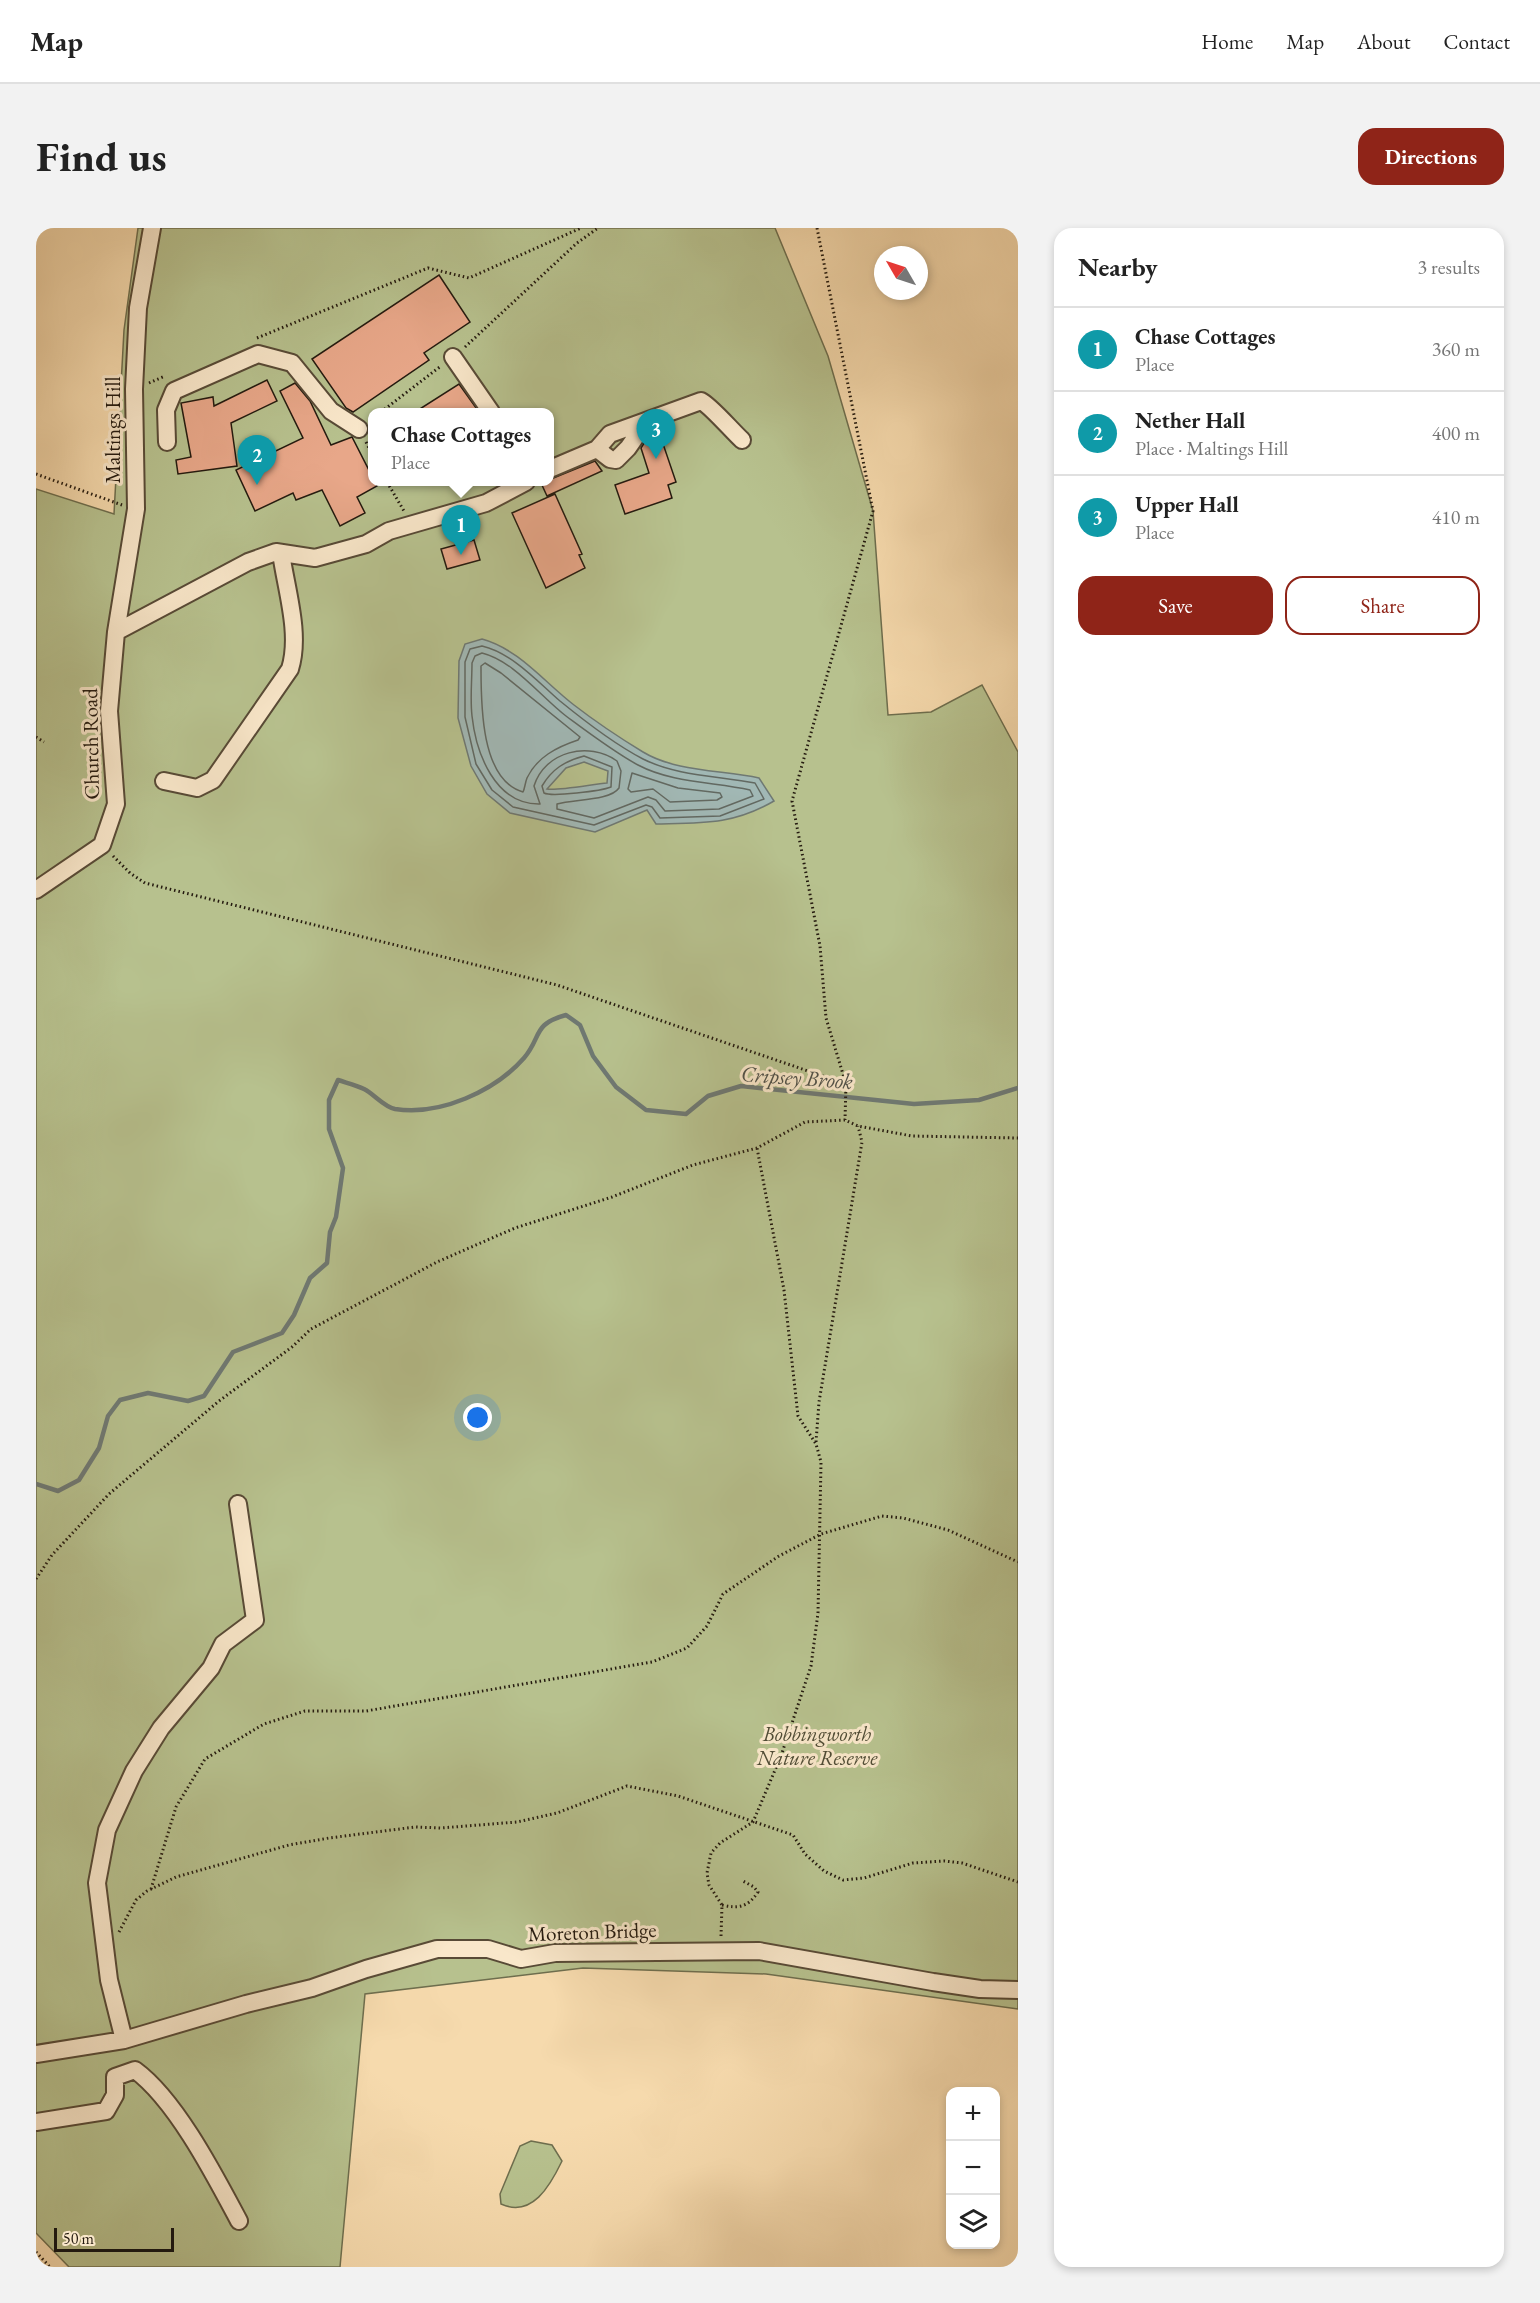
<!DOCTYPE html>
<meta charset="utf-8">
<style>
:root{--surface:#fff;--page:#f2f2f2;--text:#222;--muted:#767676;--line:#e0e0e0;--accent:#8f2418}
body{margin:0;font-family:"EB Garamond",serif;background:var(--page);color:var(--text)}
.controls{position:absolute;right:18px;bottom:18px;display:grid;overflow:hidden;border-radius:12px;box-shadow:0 3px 9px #0003}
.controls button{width:54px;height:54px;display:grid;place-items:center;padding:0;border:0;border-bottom:2px solid var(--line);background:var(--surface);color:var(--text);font:30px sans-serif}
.compass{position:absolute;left:838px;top:18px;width:54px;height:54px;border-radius:50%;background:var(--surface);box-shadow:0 3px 9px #0003;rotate:309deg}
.scale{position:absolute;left:18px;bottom:15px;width:120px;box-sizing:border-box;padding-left:6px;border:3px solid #241a0f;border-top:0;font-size:16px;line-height:21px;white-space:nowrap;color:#241a0f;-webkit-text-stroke:4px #f9e7ca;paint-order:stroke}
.you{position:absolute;left:442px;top:1190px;width:21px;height:21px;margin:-15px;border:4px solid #fff;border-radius:50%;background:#1a73e8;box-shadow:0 0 0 9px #1a73e833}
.badge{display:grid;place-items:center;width:39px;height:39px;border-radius:50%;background:var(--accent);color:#fff;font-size:20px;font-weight:700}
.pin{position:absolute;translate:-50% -50px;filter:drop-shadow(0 2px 3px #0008)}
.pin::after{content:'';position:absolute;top:32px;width:21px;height:18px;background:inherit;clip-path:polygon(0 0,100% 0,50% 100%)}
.popup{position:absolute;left:332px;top:180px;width:186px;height:78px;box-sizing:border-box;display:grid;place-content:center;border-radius:12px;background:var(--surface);filter:drop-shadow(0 2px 4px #0005);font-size:20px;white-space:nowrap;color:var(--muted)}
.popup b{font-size:22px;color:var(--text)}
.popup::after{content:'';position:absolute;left:50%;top:100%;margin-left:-12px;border:12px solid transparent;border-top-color:var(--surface)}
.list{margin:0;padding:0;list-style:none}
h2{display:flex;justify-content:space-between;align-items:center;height:78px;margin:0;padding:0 24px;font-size:26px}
h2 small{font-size:20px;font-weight:400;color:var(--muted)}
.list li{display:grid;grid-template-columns:39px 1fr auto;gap:18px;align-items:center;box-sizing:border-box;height:84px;padding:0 24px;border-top:2px solid var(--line)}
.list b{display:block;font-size:22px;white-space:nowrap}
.list p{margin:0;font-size:20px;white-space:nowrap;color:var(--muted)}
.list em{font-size:20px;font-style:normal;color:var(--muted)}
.actions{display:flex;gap:12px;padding:18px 24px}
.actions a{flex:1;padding:14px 0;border:2px solid var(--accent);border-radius:18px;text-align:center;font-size:21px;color:var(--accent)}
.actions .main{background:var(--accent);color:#fff}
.icon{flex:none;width:33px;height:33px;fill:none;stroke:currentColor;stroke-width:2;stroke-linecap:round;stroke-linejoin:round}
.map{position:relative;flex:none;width:982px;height:2039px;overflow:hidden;border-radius:18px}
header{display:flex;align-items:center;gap:36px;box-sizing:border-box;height:84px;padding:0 30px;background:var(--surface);border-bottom:2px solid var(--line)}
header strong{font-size:28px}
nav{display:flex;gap:33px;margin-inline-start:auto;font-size:21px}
.intro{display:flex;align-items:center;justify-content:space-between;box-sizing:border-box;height:144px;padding:0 36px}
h1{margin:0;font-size:42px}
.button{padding:15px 27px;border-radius:18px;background:var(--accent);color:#fff;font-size:21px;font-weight:700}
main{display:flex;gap:36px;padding:0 36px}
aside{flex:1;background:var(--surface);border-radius:18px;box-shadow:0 3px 9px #0003}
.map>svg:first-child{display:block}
</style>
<header>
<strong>Map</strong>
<nav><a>Home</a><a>Map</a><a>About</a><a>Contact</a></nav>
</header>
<div class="intro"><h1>Find us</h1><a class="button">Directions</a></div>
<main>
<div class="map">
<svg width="982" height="2039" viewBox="0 0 982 2039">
<rect width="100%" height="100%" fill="#f6daad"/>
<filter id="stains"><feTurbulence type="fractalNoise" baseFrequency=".00333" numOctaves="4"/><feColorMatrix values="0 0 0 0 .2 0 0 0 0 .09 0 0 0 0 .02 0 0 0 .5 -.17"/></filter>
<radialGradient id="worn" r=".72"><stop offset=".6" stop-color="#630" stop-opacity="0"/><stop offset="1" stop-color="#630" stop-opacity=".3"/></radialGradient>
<path fill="#b7c18e" stroke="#6e6e4e" stroke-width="1.5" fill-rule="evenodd" d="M102,0H739L792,128L837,283L852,487L895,484L946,457L982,524V1781L730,1746L547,1740L329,1766L304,2039H33L0,2005V261L78,286L88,102ZM336,184H514V254H336Z
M495,1913L516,1917L526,1933C514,1958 496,1990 465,1976L464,1966L484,1918Z"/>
<path fill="#a1b8b5" stroke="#6f7973" stroke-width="1.5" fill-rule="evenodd" d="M446,411C483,421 509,455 538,477C560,494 584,510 607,524C640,544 686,542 723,550L738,573C697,597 666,595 620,596L611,582L559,604L474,585L451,566L435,538L422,490L423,433L429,416ZM548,534L572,543L571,555C558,556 521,563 511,561L530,540Z"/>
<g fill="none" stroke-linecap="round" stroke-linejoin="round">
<path stroke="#626962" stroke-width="1.5" d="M446,418C476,425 501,453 524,473C546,491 582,518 607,531C641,548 682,548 719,555L728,571L684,588L624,590L616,579L610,577L558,597L477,579L456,562L440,536L429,489V434L434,421Z
M446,425C478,433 504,468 530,488C553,505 578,524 602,537C636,555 678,554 714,562L717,568L683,581L629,583L620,572L612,569L558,590L521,581V576C538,571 574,573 583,560L585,543L581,533C553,513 509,523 498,558L504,576C459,577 440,525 436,488C434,471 436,452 436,435L439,428Z
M449,435L465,445L544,509L542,512C521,519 501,529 491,550C489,555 489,560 487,564C444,552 445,473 445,438Z
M548,528L576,539L575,559C565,563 516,569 508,565L506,558C516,541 529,533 548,528Z
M596,545L642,560L684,565L686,569L681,572L634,574L617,561L595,564L592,561Z"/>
<path stroke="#6f7973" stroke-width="4.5" d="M0,1256L22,1263L43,1252L63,1220L72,1188L84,1172L112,1165L152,1173L168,1168L197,1124L246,1105L258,1087L274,1050L291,1035L294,1004L300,989L307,940L293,901V872L302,852C311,855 320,857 328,861C338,866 348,879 359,881C404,888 459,863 488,830C506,809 496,796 530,787L544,797L557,828L580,859L610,882L650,886L672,868L705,858L878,876L943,872L982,860"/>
</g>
<path fill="#e8a789" stroke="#241a0f" stroke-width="1.5" d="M403,47L434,94L388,125L393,132L317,184L310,180L276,131Z
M231,152L241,173L195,195L201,238L142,246L140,232L155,229L145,175L177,169L178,178Z
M259,155L274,173L295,217L316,209L341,258L321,269L329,285L304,298L286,262L260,272L257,265L219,283L200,242L267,210L244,163Z
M423,156L443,184H379Z
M624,207L640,254L632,257L636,270L589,286L579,257L613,245L605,220L610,212Z
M559,233L566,243L511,268L505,255Z
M519,266L546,326L543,327L549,340L510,360L476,285Z
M438,312L444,332L411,341L405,321Z"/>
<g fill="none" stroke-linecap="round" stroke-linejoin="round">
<defs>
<path id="minor" d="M417,129L455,184
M131,214L130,182L138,163L222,126L256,135L295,183L323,201
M561,221L574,231L580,232L592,220L610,194
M514,241L561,221L574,206L665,173C674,177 697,204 706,212
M80,404L212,334L240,324L279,330L330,316L353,303L450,275L490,254
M128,553L161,560L177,552L254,441C265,406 250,361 245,325
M0,662L66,617L80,576L73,483L80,404L100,281L98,161L102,80L116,0
M88,1812L73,1752L61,1655L71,1602L98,1543L125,1500L175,1440L187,1416L219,1392L202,1276
M0,1826L88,1812L210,1776L276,1760L330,1741L401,1721H452L485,1731L519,1725L723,1723L897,1754L944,1761L982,1762
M0,1894L70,1883L79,1867V1849L99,1842C140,1872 179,1948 203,1993"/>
</defs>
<use href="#minor" stroke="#584a36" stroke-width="20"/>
<path stroke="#241a0f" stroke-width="3" stroke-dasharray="1.5 3" stroke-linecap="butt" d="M781,0L837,283L756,573L784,718L790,790L810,856L809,892
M221,110L392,40L433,50L545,0
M429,119L541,15L562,0
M113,155L129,148
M345,184L405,138
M330,214L336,226
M0,246L86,277
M351,254L368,283
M0,509L8,514
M77,628L94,645L109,655L521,757L810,856
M780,1214L783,1174L826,914L822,898
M0,1351L16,1327L73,1266L183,1173L256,1119L275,1101L401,1034L479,1000L576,969L657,937L721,920L769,894L809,892L822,898L876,908L982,910
M115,1661L140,1579L169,1531L228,1496L269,1483H330L616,1434L651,1420L671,1398L687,1366L743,1328L785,1306L846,1288L867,1290L912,1302L982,1334
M686,1677C703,1681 712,1679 722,1664L718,1659L707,1653
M83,1704L100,1672L111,1663L140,1649L253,1617L293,1610L379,1599L405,1600L481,1594L521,1585L591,1558L642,1568L757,1607L769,1626L788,1643L807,1652L828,1650L877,1635L908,1633L926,1635L982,1654
M685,1708L686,1677L673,1657L671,1645L675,1625L684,1615L717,1594L745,1528L775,1438L782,1385L785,1234L780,1216L762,1188L748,1062L721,920
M0,2024L14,2039"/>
<use href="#minor" stroke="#f9e7ca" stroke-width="16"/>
</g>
<g text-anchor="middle" stroke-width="6" stroke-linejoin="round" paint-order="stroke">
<g font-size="21" fill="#241a0f" stroke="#f9e7ca">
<text transform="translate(77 202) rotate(-90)" y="7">Maltings Hill</text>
<text transform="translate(55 516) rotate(-91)" y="7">Church Road</text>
<text transform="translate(556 1704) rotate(-2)" y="7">Moreton Bridge</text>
</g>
<g font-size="21" font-style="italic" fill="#504c35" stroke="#f9e7ca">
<text x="781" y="1513">Bobbingworth<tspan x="781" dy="24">Nature Reserve</tspan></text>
</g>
<g font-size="22" font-style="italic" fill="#505149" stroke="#f9e7ca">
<text transform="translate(761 849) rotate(4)" y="8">Cripsey Brook</text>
</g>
</g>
<rect width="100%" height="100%" filter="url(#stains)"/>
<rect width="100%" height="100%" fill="url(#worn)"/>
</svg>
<div class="controls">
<button>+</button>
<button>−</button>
<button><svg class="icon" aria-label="layers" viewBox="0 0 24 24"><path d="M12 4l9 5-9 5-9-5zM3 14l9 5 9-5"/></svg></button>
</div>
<svg class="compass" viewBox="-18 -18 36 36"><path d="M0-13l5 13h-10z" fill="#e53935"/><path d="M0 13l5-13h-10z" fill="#767676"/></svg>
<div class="scale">50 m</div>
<div class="you"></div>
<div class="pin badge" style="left:425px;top:327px;background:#0f9aa8">1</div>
<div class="popup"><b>Chase Cottages</b>Place</div>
<div class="pin badge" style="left:221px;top:257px;background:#0f9aa8">2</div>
<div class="pin badge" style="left:620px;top:231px;background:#0f9aa8">3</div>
</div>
<aside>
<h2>Nearby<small>3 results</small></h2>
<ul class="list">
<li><span class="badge" style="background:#0f9aa8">1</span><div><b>Chase Cottages</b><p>Place</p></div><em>360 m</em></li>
<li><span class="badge" style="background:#0f9aa8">2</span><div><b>Nether Hall</b><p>Place · Maltings Hill</p></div><em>400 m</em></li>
<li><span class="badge" style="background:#0f9aa8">3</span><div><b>Upper Hall</b><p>Place</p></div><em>410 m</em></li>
</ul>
<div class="actions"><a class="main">Save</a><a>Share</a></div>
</aside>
</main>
